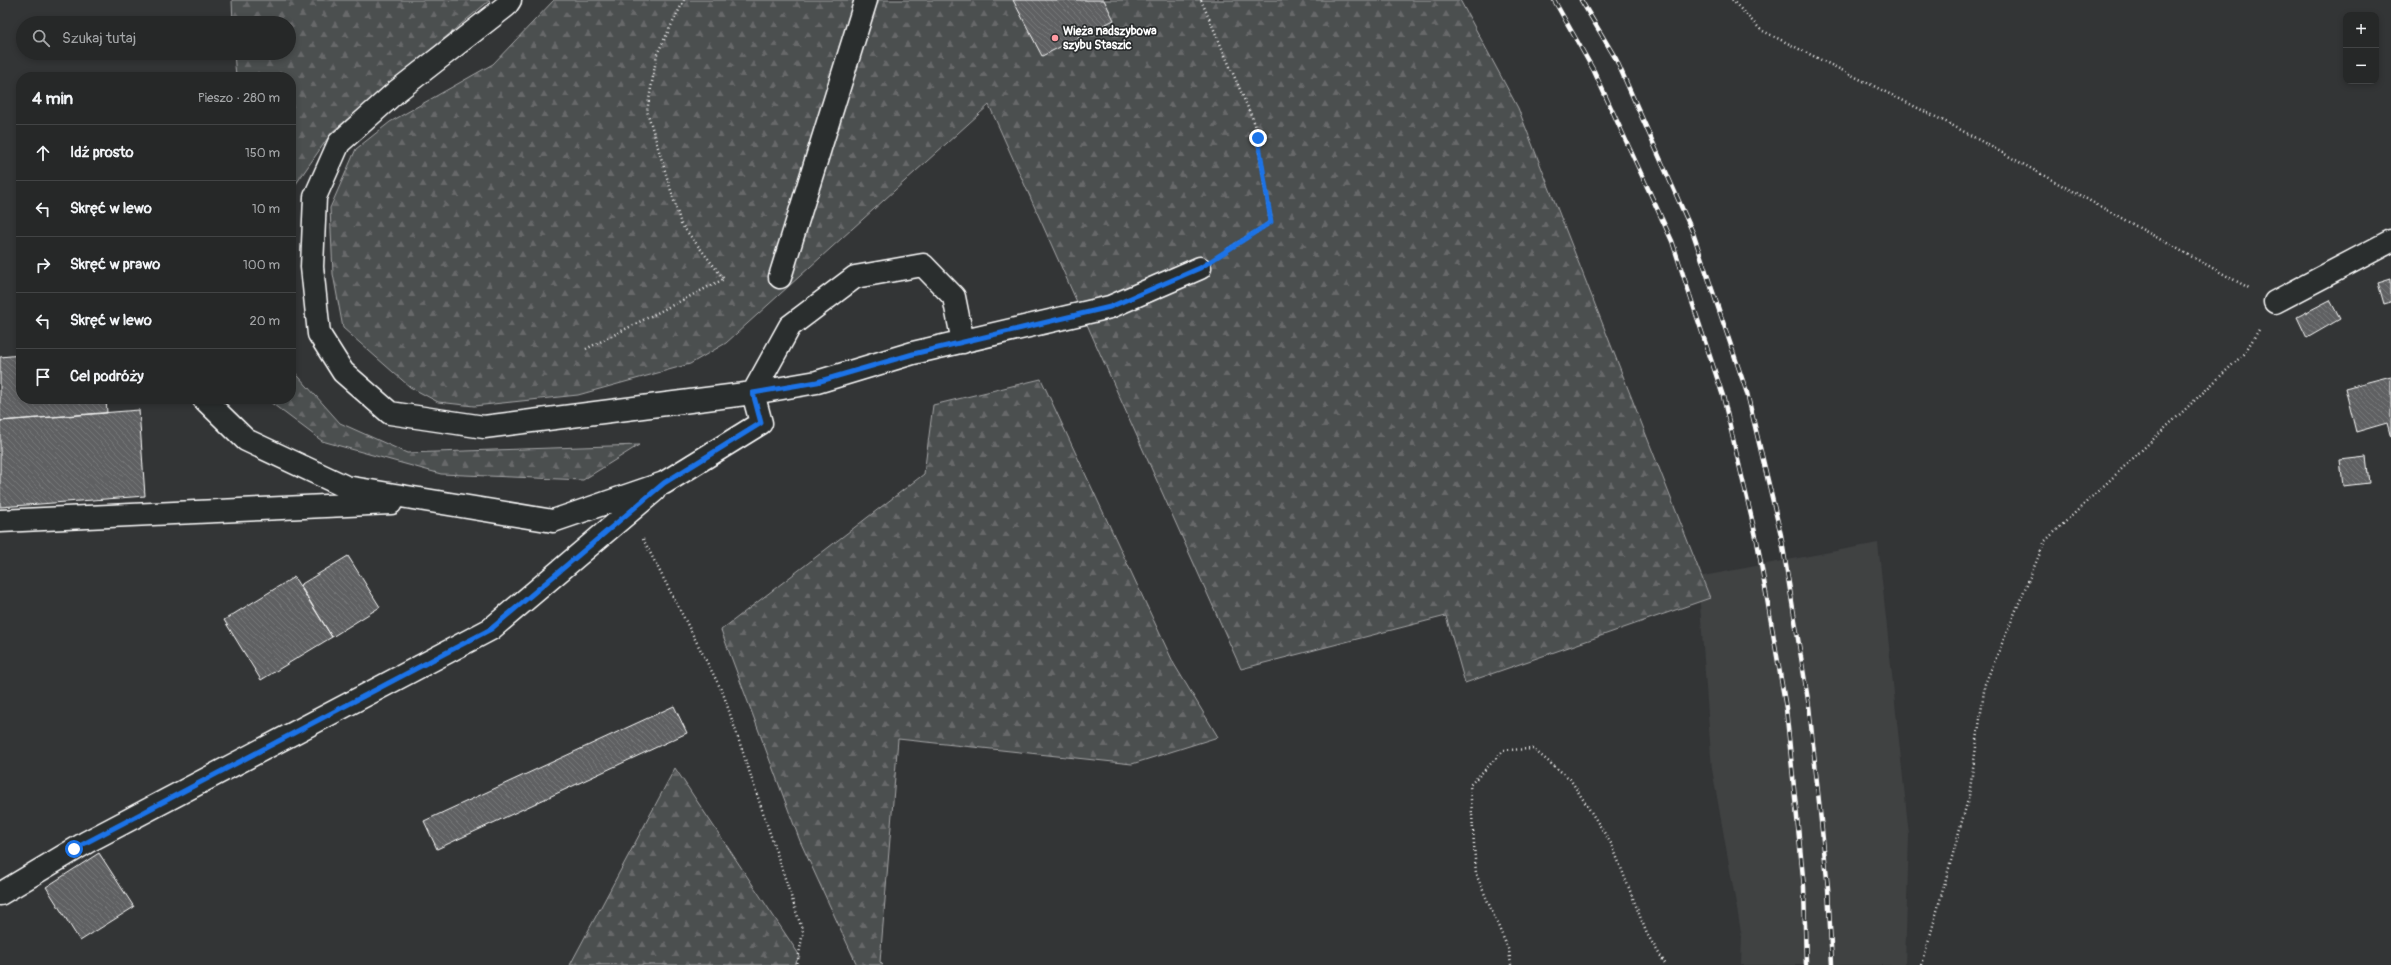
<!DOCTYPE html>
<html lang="pl">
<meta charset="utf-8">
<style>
:root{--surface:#262828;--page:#323434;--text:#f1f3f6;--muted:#a4a6a8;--line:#424445}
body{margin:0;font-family:Pangolin,sans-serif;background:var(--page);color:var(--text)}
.controls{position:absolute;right:12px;top:12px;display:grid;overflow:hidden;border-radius:8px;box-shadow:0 2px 6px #0003}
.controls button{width:36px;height:36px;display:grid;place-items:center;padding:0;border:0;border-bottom:1px solid var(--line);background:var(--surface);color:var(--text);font:20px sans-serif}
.stop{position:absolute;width:12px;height:12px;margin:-9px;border:3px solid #1a73e8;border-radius:50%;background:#fff}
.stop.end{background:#1a73e8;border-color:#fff;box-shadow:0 1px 4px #0008}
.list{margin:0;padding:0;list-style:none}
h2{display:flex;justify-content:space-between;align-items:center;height:52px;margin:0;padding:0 16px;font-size:17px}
h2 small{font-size:13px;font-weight:400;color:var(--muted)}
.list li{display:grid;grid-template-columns:26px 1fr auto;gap:12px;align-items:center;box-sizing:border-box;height:56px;padding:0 16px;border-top:1px solid var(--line)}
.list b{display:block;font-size:15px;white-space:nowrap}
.list em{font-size:13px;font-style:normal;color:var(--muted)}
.icon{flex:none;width:22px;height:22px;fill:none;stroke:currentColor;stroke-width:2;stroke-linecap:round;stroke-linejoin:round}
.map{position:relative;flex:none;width:2391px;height:965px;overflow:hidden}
.search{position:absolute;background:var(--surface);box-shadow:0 2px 6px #0003;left:16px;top:16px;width:280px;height:44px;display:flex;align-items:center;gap:10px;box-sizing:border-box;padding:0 14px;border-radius:22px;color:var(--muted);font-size:15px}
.panel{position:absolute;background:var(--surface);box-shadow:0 2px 6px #0003;left:16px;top:72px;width:280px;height:332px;border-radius:16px}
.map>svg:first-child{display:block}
</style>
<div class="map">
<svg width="2391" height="965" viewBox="0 0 2391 965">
<defs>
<pattern id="forest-firs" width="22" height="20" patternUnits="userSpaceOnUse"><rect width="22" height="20" fill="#4c4f50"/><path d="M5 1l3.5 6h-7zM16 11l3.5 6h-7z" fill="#67696a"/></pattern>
<pattern id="building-back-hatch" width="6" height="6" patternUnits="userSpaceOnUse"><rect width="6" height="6" fill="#5f6162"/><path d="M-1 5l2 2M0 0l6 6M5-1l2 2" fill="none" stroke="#77797a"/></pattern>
</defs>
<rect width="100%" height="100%" fill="#333536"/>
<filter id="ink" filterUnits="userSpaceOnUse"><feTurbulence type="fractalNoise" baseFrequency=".025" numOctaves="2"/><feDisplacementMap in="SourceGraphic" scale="8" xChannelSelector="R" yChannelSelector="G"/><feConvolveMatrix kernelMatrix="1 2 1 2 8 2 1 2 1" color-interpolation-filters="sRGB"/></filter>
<g filter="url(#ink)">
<path fill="#404243" d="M1878,543L1909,835L1905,965H1741L1742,937L1712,769L1698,577Z"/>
<path fill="url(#forest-firs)" stroke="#a6a7a8" d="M232,0H490L332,132L291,191V77H236L234,53H289V23H233Z
M554,0H1460L1518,108L1710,598L1465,683L1446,616L1241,669L989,105L726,343L690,364L578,395L474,406L438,402L410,387L343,328L333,274L330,208L356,149L390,122L493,64Z
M291,368L340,423L407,453L639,445L583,480L441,474L322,441L266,399H291Z
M1041,379L1174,664L1218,737L1132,764L898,739L880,962L883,965H857L800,841L721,630L924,474L933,405Z
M675,768L800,956L794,965H570Z"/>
<path fill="url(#building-back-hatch)" stroke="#fff" d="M1013,0H1104L1114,20L1042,56Z
M2391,279V302L2384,304L2378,283Z
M2330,300L2340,319L2307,338L2297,317Z
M21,355V399H106L107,413L0,421V357Z
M2391,376V438L2387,423L2356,432L2345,388Z
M139,410L145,496L0,507V421Z
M2366,457L2369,483L2343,486L2340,460Z
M348,556L380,607L332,637L300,585Z
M294,577L332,637L261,680L224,620Z
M674,706L687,733L437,849L424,821Z
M99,853L134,907L80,941L46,887Z"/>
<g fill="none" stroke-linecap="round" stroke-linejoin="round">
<defs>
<path id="minor" d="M510,0L506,6L397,91L339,143L315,197L312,267L319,334L343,372L390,413L484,427L753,393L817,382L913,353L1110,307L1200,268
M780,277L866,0
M2275,302L2391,241
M204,399L246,440L346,487L553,521L664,483L761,423L753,393L790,326L855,277L923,265L954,297L963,342
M0,521L391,503
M0,894L87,842L491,629L654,491"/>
</defs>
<use href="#minor" stroke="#fff" stroke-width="25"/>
<path stroke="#fff" stroke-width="2.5" stroke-dasharray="1 3" stroke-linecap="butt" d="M1201,0L1255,124L1271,222L1224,252
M1732,0L1761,30L1948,123L2249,288
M586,349L724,279L681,224L647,111L657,54L684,0
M643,539L723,693L803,932L797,965
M1511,965L1509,951L1476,874L1470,785L1504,750L1533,749L1570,779L1612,845L1647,934L1666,965
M1922,965L1969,796L1985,684L2045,541L2244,354L2260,328"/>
<use href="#minor" stroke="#2a2d2e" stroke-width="22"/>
<defs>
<path id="rail" d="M1554,0L1594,71L1672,241L1723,396L1757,541L1786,708L1804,887L1806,965
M1581,0L1616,59L1693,233L1747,393L1781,535L1809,706L1828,888L1832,965"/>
</defs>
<use href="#rail" stroke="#fff" stroke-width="4.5"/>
<use href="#rail" stroke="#2a2d2e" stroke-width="3" stroke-dasharray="9" stroke-linecap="butt"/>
</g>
</g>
<g fill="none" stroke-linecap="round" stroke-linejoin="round" filter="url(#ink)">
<path stroke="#1a73e8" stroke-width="5" d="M74,849L491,629L664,483L761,423L753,393L817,382L913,354L1110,307L1200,268L1271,222L1258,138"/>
</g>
<circle fill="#ff9aa2" stroke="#2a2d2e" stroke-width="1.5" cx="1055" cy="38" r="4"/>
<g text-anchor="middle" stroke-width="3.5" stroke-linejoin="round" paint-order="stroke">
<g font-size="12" font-weight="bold" fill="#fff" stroke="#2a2d2e" text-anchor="start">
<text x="1063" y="35">Wieża nadszybowa<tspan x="1063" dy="14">szybu Staszic</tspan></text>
</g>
</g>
</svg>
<div class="controls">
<button>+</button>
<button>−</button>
</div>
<div class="stop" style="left:74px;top:849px"></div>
<div class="stop end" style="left:1258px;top:138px"></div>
<div class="search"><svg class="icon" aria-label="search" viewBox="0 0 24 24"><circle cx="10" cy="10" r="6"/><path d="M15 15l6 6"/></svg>Szukaj tutaj</div>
<section class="panel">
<h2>4 min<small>Pieszo · 280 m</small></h2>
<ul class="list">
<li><svg class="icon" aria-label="ahead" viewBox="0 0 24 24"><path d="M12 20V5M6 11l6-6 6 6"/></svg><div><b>Idź prosto</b></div><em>150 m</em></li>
<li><svg class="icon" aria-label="left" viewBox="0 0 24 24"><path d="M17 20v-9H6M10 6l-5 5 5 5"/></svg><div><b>Skręć w lewo</b></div><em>10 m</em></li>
<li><svg class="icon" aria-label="right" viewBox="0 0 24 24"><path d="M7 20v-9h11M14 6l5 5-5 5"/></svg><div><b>Skręć w prawo</b></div><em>100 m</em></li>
<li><svg class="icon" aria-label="left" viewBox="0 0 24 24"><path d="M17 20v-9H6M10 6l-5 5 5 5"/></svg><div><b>Skręć w lewo</b></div><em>20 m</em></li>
<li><svg class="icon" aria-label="arrive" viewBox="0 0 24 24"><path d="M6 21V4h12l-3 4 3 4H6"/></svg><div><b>Cel podróży</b></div></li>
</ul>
</section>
</div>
